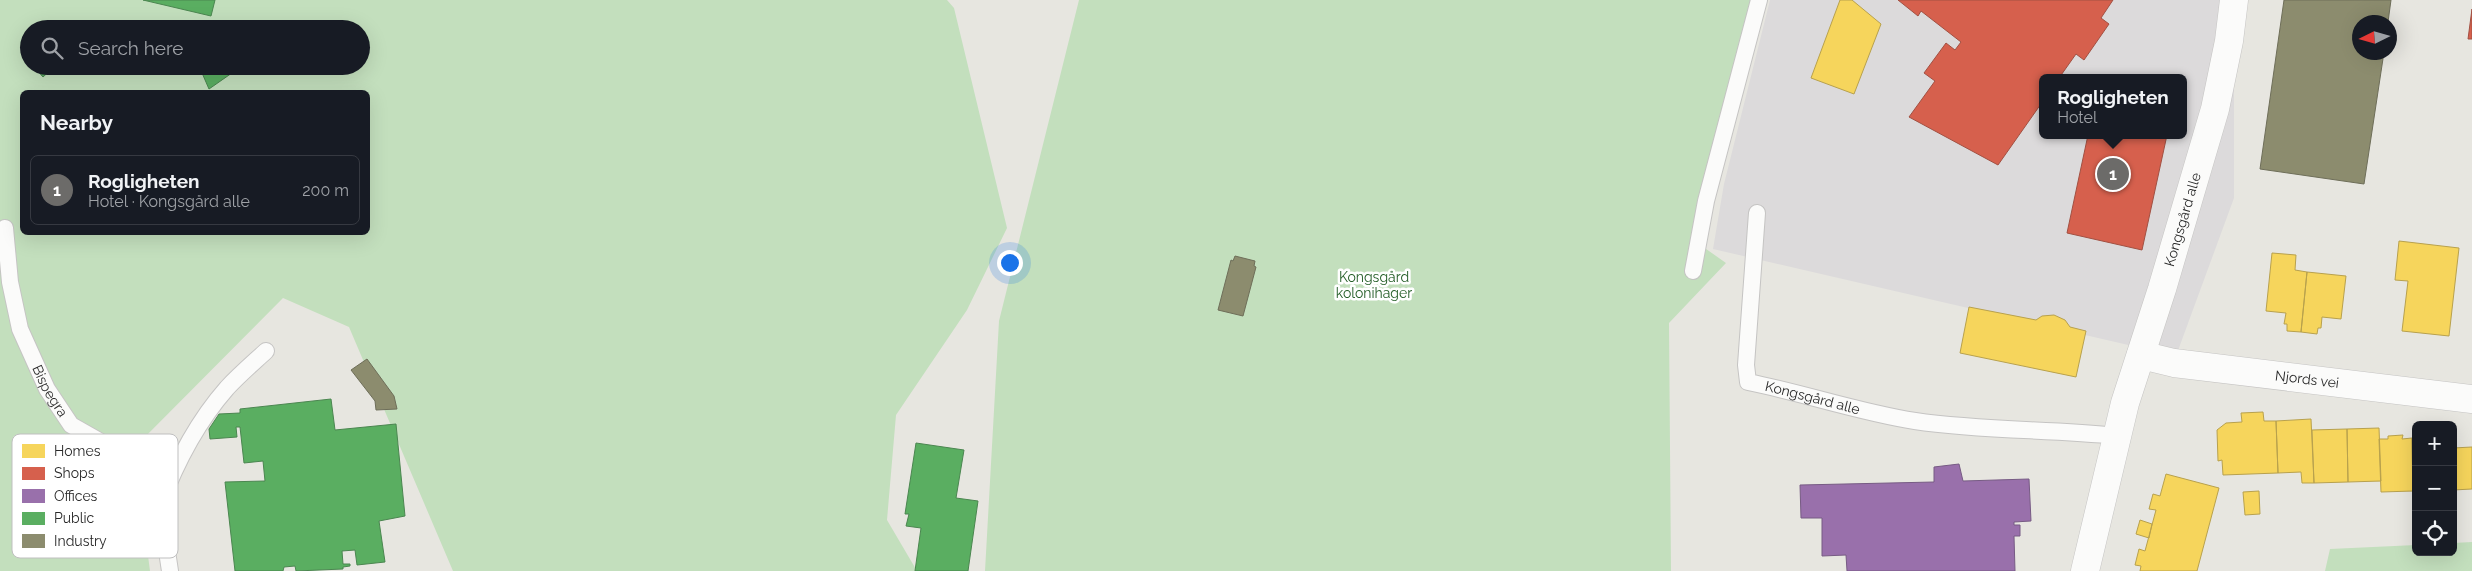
<!DOCTYPE html>
<meta charset="utf-8">
<style>
:root{--surface:#171b24;--page:#242831;--text:#f1f3f6;--muted:#9ea1a6;--line:#363941;--accent:#6c6b69}
body{margin:0;font-family:Raleway,sans-serif;background:var(--page);color:var(--text)}
.controls{position:absolute;right:15px;bottom:15px;display:grid;overflow:hidden;border-radius:8px;box-shadow:0 5px 20px #0002}
.controls button{width:45px;height:45px;display:grid;place-items:center;padding:0;border:0;border-bottom:1px solid var(--line);background:var(--surface);color:var(--text);font:25px sans-serif}
.compass{position:absolute;left:2352px;top:15px;width:45px;height:45px;border-radius:50%;background:var(--surface);box-shadow:0 5px 20px #0002;rotate:265deg}
.you{position:absolute;left:1009px;top:262px;width:18px;height:18px;margin:-12px;border:4px solid #fff;border-radius:50%;background:#1a73e8;box-shadow:0 0 0 8px #1a73e833}
.badge{display:grid;place-items:center;width:32px;height:32px;border-radius:50%;background:var(--accent);color:#fff;font-size:16px;font-weight:700}
.pin{position:absolute;translate:-50% -50%;border:2px solid #fff;box-shadow:0 1px 5px #0006}
.popup{position:absolute;left:2039px;top:74px;width:148px;height:65px;box-sizing:border-box;display:grid;place-content:center;border-radius:8px;background:var(--surface);filter:drop-shadow(0 1px 4px #0005);font-size:16px;white-space:nowrap;color:var(--muted)}
.popup b{font-size:19px;color:var(--text)}
.popup::after{content:'';position:absolute;left:50%;top:100%;margin-left:-10px;border:10px solid transparent;border-top-color:var(--surface)}
.list{margin:0;padding:0;list-style:none}
h2{display:flex;justify-content:space-between;align-items:center;height:65px;margin:0;padding:0 20px;font-size:21px}
h2 small{font-size:16px;font-weight:400;color:var(--muted)}
.list li{display:grid;grid-template-columns:32px 1fr auto;gap:15px;align-items:center;box-sizing:border-box;height:70px;margin:0 10px 10px;padding:0 10px;border:1px solid var(--line);border-radius:8px}
.list b{display:block;font-size:19px;white-space:nowrap}
.list p{margin:0;font-size:16px;white-space:nowrap;color:var(--muted)}
.list em{font-size:16px;font-style:normal;color:var(--muted)}
.icon{flex:none;width:28px;height:28px;fill:none;stroke:currentColor;stroke-width:2;stroke-linecap:round;stroke-linejoin:round}
.map{position:relative;flex:none;width:2472px;height:571px;overflow:hidden}
.search{position:absolute;background:var(--surface);box-shadow:0 5px 20px #0002;left:20px;top:20px;width:350px;height:55px;display:flex;align-items:center;gap:12px;box-sizing:border-box;padding:0 18px;border-radius:28px;color:var(--muted);font-size:19px}
.panel{position:absolute;background:var(--surface);box-shadow:0 5px 20px #0002;left:20px;top:90px;width:350px;height:145px;border-radius:8px}
.map>svg:first-child{display:block}
</style>
<div class="map">
<svg width="2472" height="571" viewBox="0 0 2472 571">
<rect width="100%" height="100%" fill="#e7e6e0"/>
<path fill="#dcdadb" fill-rule="evenodd" d="M1770,0H2234V198L2176,356L1713,249L1724,184ZM2043,78H2183V135H2043Z"/>
<path fill="#c3dfbd" fill-rule="evenodd" d="M0,0H947L954,8L1007,228L967,310L896,415L887,520L917,571H453L349,327L283,298L134,448L150,571H0ZM29,29H361V66H29ZM22,92H368V232H22Z
M1079,0H1762L1699,244L1726,263L1669,323L1671,571H985L999,321Z
M2472,542V571H2325L2330,549L2416,545V552H2453V543Z"/>
<path fill="#f6d55c" stroke="#b8a14d" d="M1840,0H1852L1881,24L1854,94L1811,78Z
M2399,241L2459,248L2449,336L2402,331L2408,281L2395,280Z
M2272,253L2296,255L2295,270L2307,272L2301,332L2287,331V324H2284L2286,313L2266,311Z
M2307,272L2346,276L2341,319L2322,317L2321,328H2318L2317,334L2301,332Z
M1969,307L2036,320L2042,316L2054,315L2065,320L2070,327L2086,331L2076,377L1960,353Z
M2263,412L2264,421H2276L2278,473L2223,475L2222,460L2218,461L2217,430L2226,423L2242,422L2241,413Z
M2311,419L2314,483H2302L2301,472L2278,473L2276,421Z
M2379,428L2381,481L2348,482L2347,429Z
M2347,429L2348,482L2314,483L2312,430Z
M2403,435L2402,439L2412,438L2413,491L2381,492L2379,439H2388V436Z
M2412,438H2416V509H2413Z
M2472,447V489L2453,490V448Z
M2166,474L2219,488L2197,571H2140L2141,566L2135,565L2139,549L2145,551L2156,510L2149,509L2153,494L2160,496Z
M2259,491L2260,514L2245,515L2243,492Z
M2140,520L2152,524L2149,538L2136,534Z"/>
<path fill="#d6604d" stroke="#a25042" d="M1898,0H2113L2101,18L2109,24L2084,60L2076,54L2059,78H2043V101L1998,165L1909,117L1935,81L1924,73L1946,43L1955,50L1961,42L1921,11L1918,16Z
M2472,9V39H2468Z
M2088,135H2167L2142,250L2067,233Z"/>
<path fill="#9970ab" stroke="#775b84" d="M1959,464L1963,481L2029,479L2031,521L2014,522V525H2020V536H2014L2015,571H1847L1846,555L1822,556V518H1801L1800,485L1934,482V467Z"/>
<path fill="#5aae61" stroke="#4b8650" d="M143,0H215L211,16Z
M33,66H55L43,77Z
M199,66H242L209,89Z
M331,399L335,430L396,424L405,516L379,521L385,562L357,565L355,550L342,551L343,564H350V566L343,567V569L296,571L295,566L284,567L283,571H235L225,482L265,481L263,461L244,463L240,427H236L237,437L210,439L209,429L219,414L240,413V409Z
M916,443L964,450L956,498L978,501L968,571H915L921,528L906,526L909,514H905Z"/>
<path fill="#8c8c6e" stroke="#6e6e59" d="M2284,0H2391L2388,22H2360V52H2384L2364,184L2260,169Z
M1235,256L1255,261L1254,266L1256,267L1243,316L1218,310L1231,260L1233,261Z
M367,359L394,396L397,409L376,410L375,401L351,370Z"/>
<g fill="none" stroke-linecap="round" stroke-linejoin="round">
<defs>
<g id="service">
<path id="s1" d="M1757,213L1746,365L1748,382C1804,393 1858,412 1915,421C1982,431 2050,429 2117,436"/>
<path id="s2" d="M5,228L10,282L20,329L47,389L71,425L101,442L153,478L160,505L170,571"/>
<path d="M1693,271L1706,201L1759,0"/>
<path d="M160,505C175,465 198,421 227,388C239,375 253,363 266,351"/>
</g>
<g id="minor">
<path id="s3" d="M2141,355L2174,363L2472,399"/>
<path id="s4" d="M2085,571L2125,403L2162,289L2215,109L2229,41L2234,0"/>
</g>
</defs>
<use href="#service" stroke="#c5c4c3" stroke-width="18"/>
<use href="#minor" stroke="#c5c4c3" stroke-width="29"/>
<use href="#service" stroke="#fbfbfa" stroke-width="16"/>
<use href="#minor" stroke="#fbfbfa" stroke-width="28"/>
</g>
<g text-anchor="middle" stroke-width="5" stroke-linejoin="round" paint-order="stroke">
<g font-size="14" fill="#292929" stroke="#fff">
<text dy="5" stroke="none"><textPath href="#s4" startOffset="365">Kongsgård alle</textPath></text>
<text dy="5" stroke="none"><textPath href="#s3" startOffset="168">Njords vei</textPath></text>
<text dy="5" stroke="none"><textPath href="#s2" startOffset="171">Bispegra</textPath></text>
<text dy="5" stroke="none"><textPath href="#s1" startOffset="236">Kongsgård alle</textPath></text>
</g>
<g font-size="14" fill="#235d26" stroke="#fff">
<text x="1374" y="282">Kongsgård<tspan x="1374" dy="16">kolonihager</tspan></text>
</g>
</g>
<rect x="12" y="434" width="166" height="124" rx="8" fill="#fff" stroke="#bfbfbf" stroke-width="1"/>
<rect x="22" y="444" width="23" height="14" fill="#f6d55c"/>
<rect x="22" y="467" width="23" height="13" fill="#d6604d"/>
<rect x="22" y="489" width="23" height="14" fill="#9970ab"/>
<rect x="22" y="512" width="23" height="13" fill="#5aae61"/>
<rect x="22" y="534" width="23" height="14" fill="#8c8c6e"/>
<g font-size="14" fill="#292929">
<text x="54" y="456">Homes</text>
<text x="54" y="478">Shops</text>
<text x="54" y="501">Offices</text>
<text x="54" y="523">Public</text>
<text x="54" y="546">Industry</text>
</g>
</svg>
<div class="controls">
<button>+</button>
<button>−</button>
<button><svg class="icon" aria-label="locate" viewBox="0 0 24 24"><circle cx="12" cy="12" r="6"/><path d="M12 2v4M12 18v4M2 12h4M18 12h4"/></svg></button>
</div>
<svg class="compass" viewBox="-18 -18 36 36"><path d="M0-13l5 13h-10z" fill="#e53935"/><path d="M0 13l5-13h-10z" fill="#9ea1a6"/></svg>
<div class="you"></div>
<div class="pin badge" style="left:2113px;top:174px">1</div>
<div class="popup"><b>Rogligheten</b>Hotel</div>
<div class="search"><svg class="icon" aria-label="search" viewBox="0 0 24 24"><circle cx="10" cy="10" r="6"/><path d="M15 15l6 6"/></svg>Search here</div>
<section class="panel">
<h2>Nearby<small></small></h2>
<ul class="list">
<li><span class="badge">1</span><div><b>Rogligheten</b><p>Hotel · Kongsgård alle</p></div><em>200 m</em></li>
</ul>
</section>
</div>
